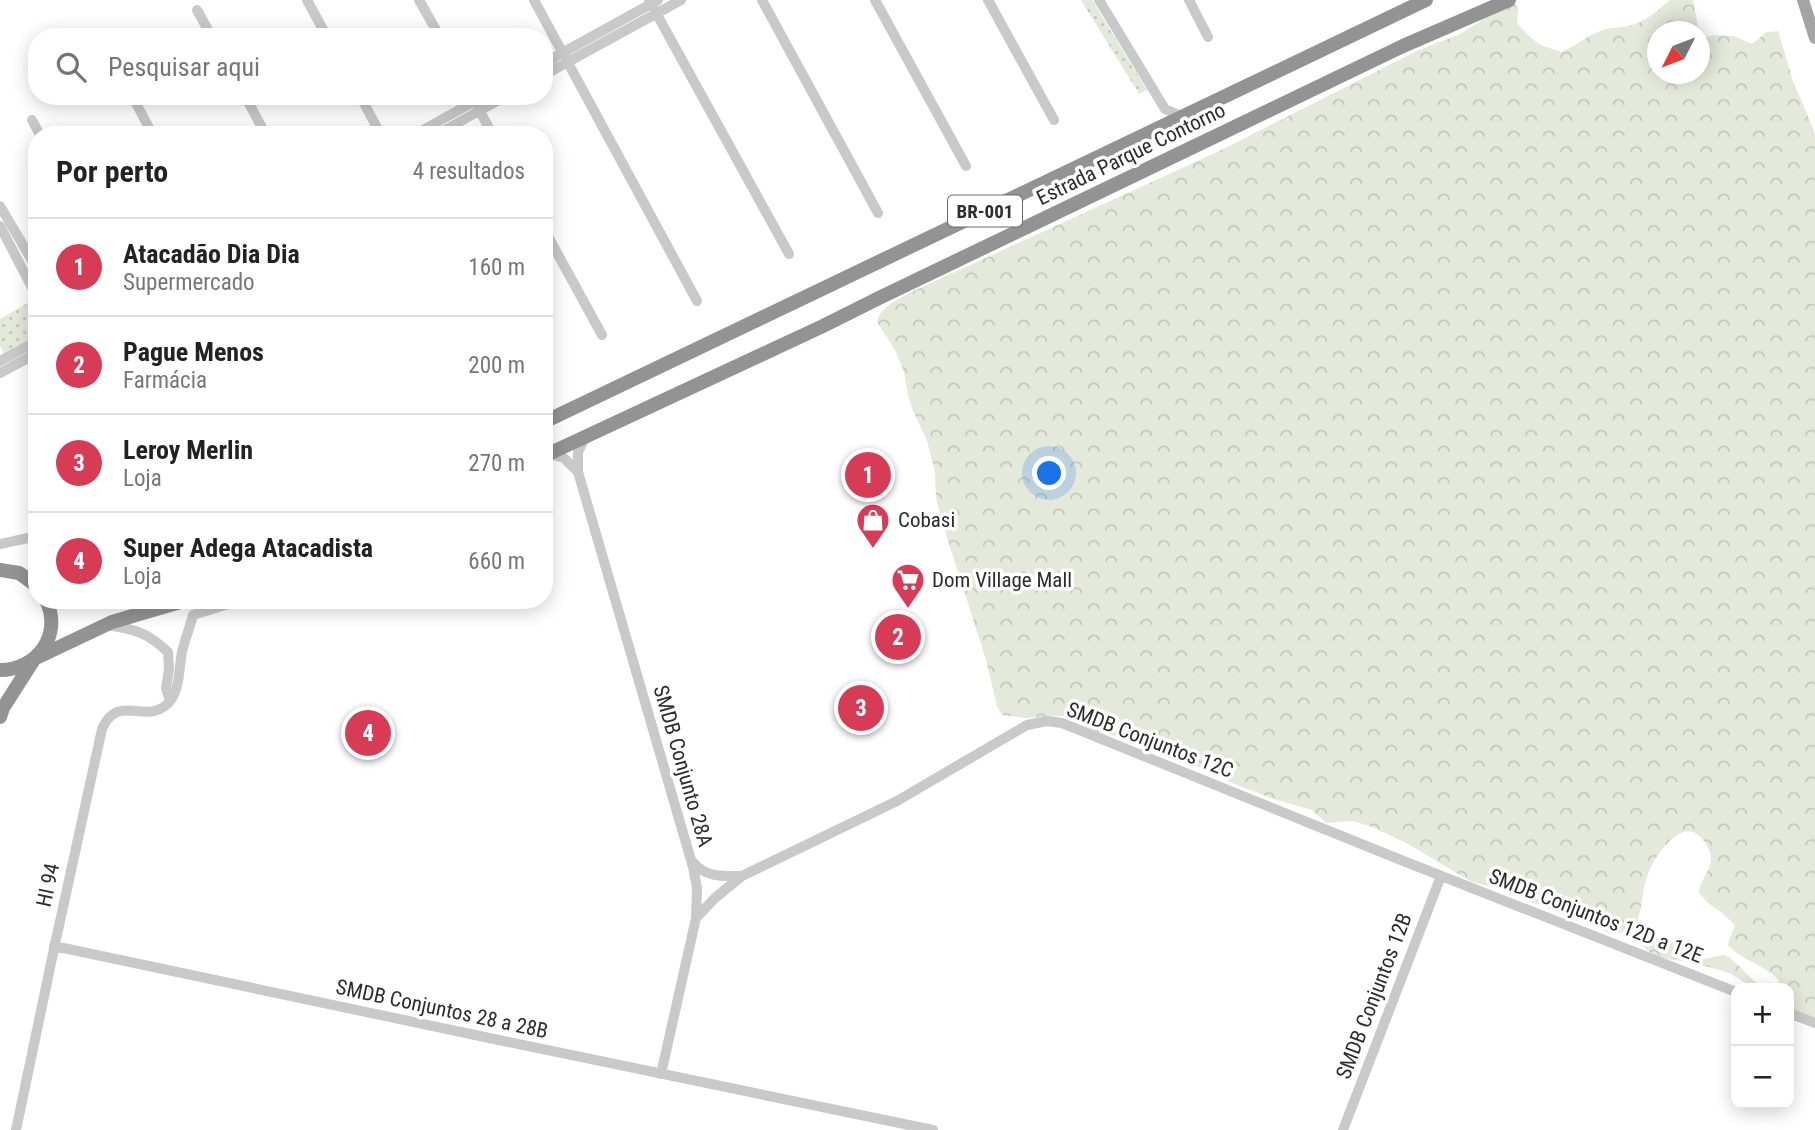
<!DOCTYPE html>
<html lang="pt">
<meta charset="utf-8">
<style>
:root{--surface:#fff;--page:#f2f2f2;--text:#222;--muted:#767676;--line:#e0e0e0;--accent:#d63c56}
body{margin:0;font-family:"Roboto Condensed",sans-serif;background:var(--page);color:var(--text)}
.controls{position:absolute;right:21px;bottom:21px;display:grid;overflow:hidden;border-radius:14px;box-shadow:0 4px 18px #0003}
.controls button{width:63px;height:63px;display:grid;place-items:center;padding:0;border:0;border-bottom:2px solid var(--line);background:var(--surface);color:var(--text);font:35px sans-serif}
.compass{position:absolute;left:1647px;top:21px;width:63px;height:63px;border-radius:50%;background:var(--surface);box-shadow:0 4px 18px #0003;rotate:228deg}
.you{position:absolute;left:1050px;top:474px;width:24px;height:24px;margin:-18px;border:5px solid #fff;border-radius:50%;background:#1a73e8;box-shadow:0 0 0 10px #1a73e833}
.badge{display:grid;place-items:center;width:46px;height:46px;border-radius:50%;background:var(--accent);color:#fff;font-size:23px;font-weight:700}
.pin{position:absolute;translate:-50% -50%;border:4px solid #fff;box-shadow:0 2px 7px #0006}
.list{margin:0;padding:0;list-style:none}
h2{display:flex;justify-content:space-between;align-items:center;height:91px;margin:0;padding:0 28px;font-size:30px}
h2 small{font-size:23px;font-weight:400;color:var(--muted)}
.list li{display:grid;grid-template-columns:46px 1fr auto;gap:21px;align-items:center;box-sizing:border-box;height:98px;padding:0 28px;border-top:2px solid var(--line)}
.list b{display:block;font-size:26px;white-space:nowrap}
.list p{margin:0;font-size:23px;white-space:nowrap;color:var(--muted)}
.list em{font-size:23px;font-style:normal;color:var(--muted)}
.icon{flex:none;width:38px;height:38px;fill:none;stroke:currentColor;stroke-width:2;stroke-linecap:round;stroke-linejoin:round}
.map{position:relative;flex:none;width:1815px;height:1130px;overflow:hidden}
.search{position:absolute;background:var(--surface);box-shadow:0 4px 18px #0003;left:28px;top:28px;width:525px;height:77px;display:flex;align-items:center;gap:18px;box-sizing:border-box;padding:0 24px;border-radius:28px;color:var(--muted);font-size:26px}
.panel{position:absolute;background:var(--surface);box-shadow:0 4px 18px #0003;left:28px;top:126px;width:525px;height:483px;border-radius:28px}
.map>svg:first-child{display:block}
</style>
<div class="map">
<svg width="1815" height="1130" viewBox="0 0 1815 1130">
<defs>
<pattern id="green-dots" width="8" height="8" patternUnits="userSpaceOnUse" patternTransform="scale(1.75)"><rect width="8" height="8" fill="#e4e9db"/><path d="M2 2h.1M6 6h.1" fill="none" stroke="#c4c8bc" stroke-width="1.8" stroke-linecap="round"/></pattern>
<pattern id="forest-crowns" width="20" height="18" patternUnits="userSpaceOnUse" patternTransform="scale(1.75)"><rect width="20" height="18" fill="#e4e9db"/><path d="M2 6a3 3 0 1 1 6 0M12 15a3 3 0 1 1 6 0" fill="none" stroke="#c4c8bc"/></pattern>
</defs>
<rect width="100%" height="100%" fill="#fff"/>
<path fill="url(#green-dots)" d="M1081,0H1092L1147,90L1139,94Z
M31,301L37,310V335L4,353L0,346V319Z"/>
<path fill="url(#forest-crowns)" d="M1670,0H1693L1699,32H1658V74H1700V32L1703,38L1713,35L1734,36L1752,44L1767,32L1778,31L1793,81L1815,133V1020L1789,1010V988H1777L1779,980C1763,964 1742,961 1728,945L1729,940L1735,926C1724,912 1709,906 1699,893C1699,880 1712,870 1711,857C1710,848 1704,840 1697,834C1678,821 1653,859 1648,874C1641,891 1643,911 1635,927L1621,933L1611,934L1587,922L1574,920L1552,910L1529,901L1504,887L1488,886L1472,882L1408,844L1370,826L1352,821L1326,823L1312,810L1273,799L1232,783L1170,753L1135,739L1118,735H1106L1092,730L1074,720L1063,716L1026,718L1002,715L997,706L986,660L944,528L936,498L935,472L927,441L913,411L908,395L904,372L895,350L877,322C880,307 896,301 909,293L1217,152L1419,50L1460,34L1512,1L1518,8L1517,23C1523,30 1531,38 1539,44C1544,47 1554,49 1561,52C1575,47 1586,36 1600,31C1609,27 1619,28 1628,26C1644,23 1659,10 1670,0Z
M1660,937L1679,945L1698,957L1703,959L1724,955L1729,957L1738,965L1761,988C1747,988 1739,976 1726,972C1714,968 1701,965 1689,962C1670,959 1651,960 1640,941Z"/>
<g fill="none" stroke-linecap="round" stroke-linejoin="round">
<path stroke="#c9c9c9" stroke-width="10" d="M307,0L327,37
M419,0L440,37
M534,0L697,301
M649,0L789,254
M762,0L878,213
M875,0L966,166
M988,0L1054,120
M1099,0L1165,109L1183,117
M1189,0L1208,37
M197,10L212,37
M544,63L658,0
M544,75L681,0
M132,96L153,135
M245,96L266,135
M360,96L381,135
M478,108L493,135
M32,120L40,135
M414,135L484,96
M436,135L506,96
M0,206L37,269
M0,226L37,297
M544,229L602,335
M0,361L37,341
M0,373L37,353
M585,438L578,452V472L693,867L697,888L696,918L661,1074
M550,454L564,458L578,472
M0,544L37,536
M107,625C135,629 148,633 168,652L169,669L166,688L170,701
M694,863C706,878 724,876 742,876
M696,918L715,898L742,876L897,801L1027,725L1047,721L1062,723L1401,860L1736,992
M54,946L494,1039L933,1130
M1789,1013L1815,1023
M16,1130L55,944L102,729C119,690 148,729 171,700C180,687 179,667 182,652C185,639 190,627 193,615L241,600
M1343,1130L1441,876"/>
<path stroke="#a4a4a4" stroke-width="12" d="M1803,0L1815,38"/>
<path stroke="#939393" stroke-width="14" d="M544,422L1426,0
M544,456L823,326L879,298L1403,46L1509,0
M0,570L19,573L37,586
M36,658L112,622L187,600
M0,670C37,670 63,635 46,600
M0,717L3,708L33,661"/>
</g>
<defs>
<symbol id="shop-pin" viewBox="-11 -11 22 30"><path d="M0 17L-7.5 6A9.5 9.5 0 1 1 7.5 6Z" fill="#d63c56" stroke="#fff"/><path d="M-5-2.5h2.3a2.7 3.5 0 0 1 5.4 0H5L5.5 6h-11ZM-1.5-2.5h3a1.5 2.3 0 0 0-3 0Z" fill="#fff"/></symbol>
<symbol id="supermarket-pin" viewBox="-11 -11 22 30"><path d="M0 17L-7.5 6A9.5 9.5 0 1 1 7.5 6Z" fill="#d63c56" stroke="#fff"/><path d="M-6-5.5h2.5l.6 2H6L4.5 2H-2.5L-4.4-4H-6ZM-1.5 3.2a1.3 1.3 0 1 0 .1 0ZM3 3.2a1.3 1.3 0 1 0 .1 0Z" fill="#fff"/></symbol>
</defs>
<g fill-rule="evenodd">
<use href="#shop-pin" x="854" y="501" width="38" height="52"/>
<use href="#supermarket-pin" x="889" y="561" width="38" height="52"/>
</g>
<g text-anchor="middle" stroke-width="7" stroke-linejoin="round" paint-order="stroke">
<rect fill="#fff" stroke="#6b6b6b" stroke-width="2" x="948" y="195.5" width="74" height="31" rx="5"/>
<g font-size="19" font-weight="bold" fill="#2c2c2c">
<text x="985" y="218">BR-001</text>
</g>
<g font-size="21" fill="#2c2c2c" stroke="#fff">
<text transform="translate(1131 154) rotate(-26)" y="7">Estrada Parque Contorno</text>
<text transform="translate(1150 740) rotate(21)" y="7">SMDB Conjuntos 12C</text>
<text transform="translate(683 766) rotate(74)" y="7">SMDB Conjunto 28A</text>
<text transform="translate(48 885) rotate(-78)" y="7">HI 94</text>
<text transform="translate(1596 916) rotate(21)" y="7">SMDB Conjuntos 12D a 12E</text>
<text transform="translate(1374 996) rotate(-69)" y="7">SMDB Conjuntos 12B</text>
<text transform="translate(442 1009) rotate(12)" y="7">SMDB Conjuntos 28 a 28B</text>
</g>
<g font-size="21" fill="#2c2c2c" stroke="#fff" text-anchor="start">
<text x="898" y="527">Cobasi</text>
<text x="932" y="587">Dom Village Mall</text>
</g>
</g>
</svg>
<div class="controls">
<button>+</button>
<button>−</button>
</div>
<svg class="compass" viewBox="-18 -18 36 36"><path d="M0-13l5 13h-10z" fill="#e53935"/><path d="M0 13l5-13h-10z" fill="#767676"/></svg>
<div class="you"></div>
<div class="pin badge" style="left:868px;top:475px">1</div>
<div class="pin badge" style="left:898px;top:637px">2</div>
<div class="pin badge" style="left:861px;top:708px">3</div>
<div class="pin badge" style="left:368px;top:733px">4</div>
<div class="search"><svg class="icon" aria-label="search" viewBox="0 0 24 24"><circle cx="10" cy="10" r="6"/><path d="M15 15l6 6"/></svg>Pesquisar aqui</div>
<section class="panel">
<h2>Por perto<small>4 resultados</small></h2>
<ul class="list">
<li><span class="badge">1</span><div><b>Atacadão Dia Dia</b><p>Supermercado</p></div><em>160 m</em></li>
<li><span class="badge">2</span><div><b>Pague Menos</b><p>Farmácia</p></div><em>200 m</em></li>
<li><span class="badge">3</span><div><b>Leroy Merlin</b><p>Loja</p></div><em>270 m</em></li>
<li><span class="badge">4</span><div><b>Super Adega Atacadista</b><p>Loja</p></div><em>660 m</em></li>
</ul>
</section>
</div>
